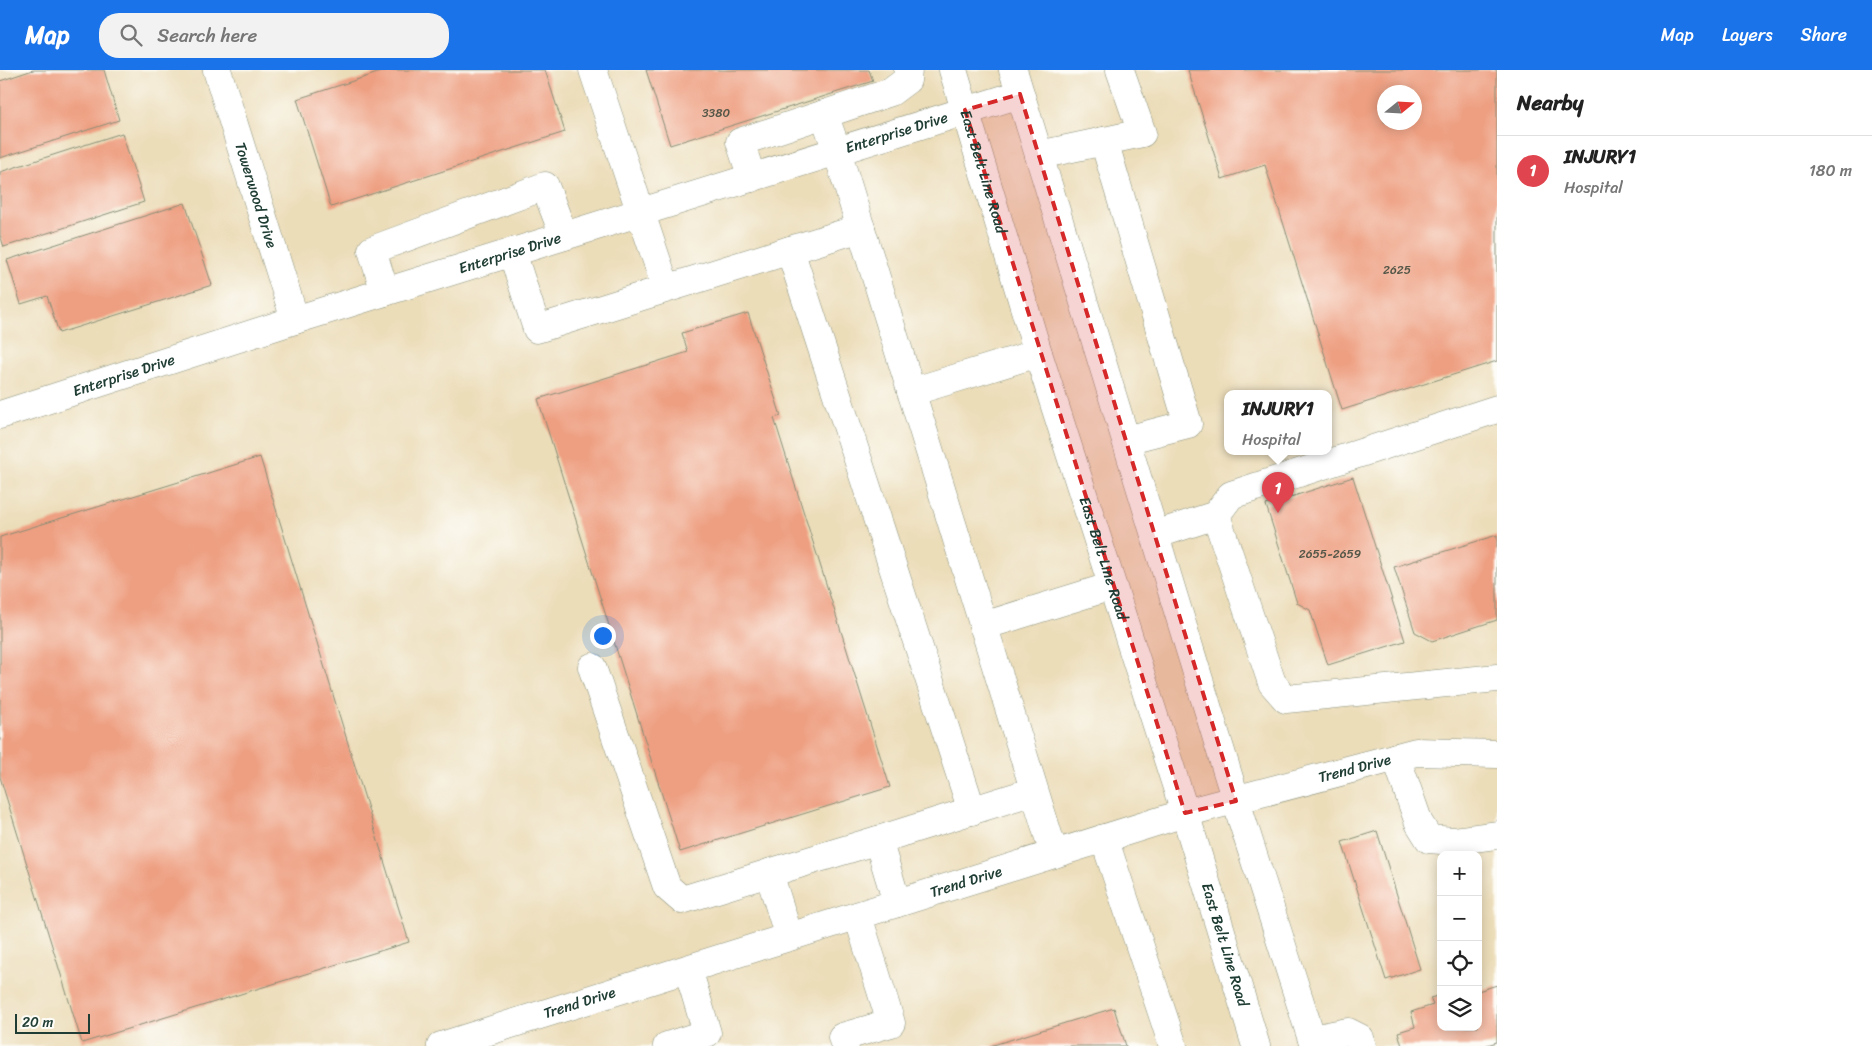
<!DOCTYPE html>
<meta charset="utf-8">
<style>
:root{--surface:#fff;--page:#f2f2f2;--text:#222;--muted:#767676;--line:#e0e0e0;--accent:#1a73e8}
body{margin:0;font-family:Sriracha,sans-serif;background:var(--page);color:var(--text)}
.controls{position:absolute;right:15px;bottom:15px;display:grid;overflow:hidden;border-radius:10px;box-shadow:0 2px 12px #0003}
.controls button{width:45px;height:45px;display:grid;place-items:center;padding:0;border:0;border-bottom:1px solid var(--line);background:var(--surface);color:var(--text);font:25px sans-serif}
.compass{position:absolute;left:1377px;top:15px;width:45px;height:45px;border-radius:50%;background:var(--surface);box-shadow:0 2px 12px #0003;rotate:72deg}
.scale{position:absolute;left:15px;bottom:12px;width:75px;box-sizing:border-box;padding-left:5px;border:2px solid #1f3d34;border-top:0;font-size:14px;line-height:18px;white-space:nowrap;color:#1f3d34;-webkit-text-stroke:4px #fdfcf7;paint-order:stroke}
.you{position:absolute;left:602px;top:565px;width:18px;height:18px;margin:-12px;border:4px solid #fff;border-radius:50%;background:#1a73e8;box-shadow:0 0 0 8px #1a73e833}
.badge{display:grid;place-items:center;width:32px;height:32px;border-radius:50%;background:var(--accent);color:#fff;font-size:16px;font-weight:700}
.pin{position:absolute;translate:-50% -41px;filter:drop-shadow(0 1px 2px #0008)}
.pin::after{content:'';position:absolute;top:26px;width:18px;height:15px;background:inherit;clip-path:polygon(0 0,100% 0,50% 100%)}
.popup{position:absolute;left:1224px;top:320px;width:108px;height:65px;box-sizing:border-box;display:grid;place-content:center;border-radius:10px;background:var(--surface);filter:drop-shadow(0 1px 4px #0005);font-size:16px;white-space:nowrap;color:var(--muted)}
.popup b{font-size:19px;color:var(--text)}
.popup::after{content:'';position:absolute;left:50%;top:100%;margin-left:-10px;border:10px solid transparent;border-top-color:var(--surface)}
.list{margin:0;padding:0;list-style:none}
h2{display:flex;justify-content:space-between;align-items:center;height:65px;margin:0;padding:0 20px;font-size:21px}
h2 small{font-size:16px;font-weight:400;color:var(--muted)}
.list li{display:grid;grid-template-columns:32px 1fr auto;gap:15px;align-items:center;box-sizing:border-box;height:70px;padding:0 20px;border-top:1px solid var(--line)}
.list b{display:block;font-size:19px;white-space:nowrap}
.list p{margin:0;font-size:16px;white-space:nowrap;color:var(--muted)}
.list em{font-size:16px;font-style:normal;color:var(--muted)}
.icon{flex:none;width:28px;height:28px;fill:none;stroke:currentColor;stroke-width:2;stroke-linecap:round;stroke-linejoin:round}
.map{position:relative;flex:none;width:1497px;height:976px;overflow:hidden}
header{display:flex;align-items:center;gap:30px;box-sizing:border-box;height:70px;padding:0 25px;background:var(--accent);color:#fff}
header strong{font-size:24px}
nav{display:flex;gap:28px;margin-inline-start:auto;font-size:18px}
.search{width:350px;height:45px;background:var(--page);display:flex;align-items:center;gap:12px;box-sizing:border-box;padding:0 18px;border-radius:20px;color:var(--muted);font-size:19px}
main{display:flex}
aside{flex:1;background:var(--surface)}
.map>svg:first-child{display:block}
</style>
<header>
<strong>Map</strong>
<div class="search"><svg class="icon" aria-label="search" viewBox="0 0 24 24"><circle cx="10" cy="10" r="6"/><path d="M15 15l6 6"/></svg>Search here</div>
<nav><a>Map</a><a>Layers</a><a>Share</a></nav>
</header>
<main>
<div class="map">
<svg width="1497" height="976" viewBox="0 0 1497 976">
<rect width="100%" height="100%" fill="#fdfcf7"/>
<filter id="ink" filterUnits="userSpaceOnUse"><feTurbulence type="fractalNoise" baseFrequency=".02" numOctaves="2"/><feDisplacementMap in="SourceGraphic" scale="10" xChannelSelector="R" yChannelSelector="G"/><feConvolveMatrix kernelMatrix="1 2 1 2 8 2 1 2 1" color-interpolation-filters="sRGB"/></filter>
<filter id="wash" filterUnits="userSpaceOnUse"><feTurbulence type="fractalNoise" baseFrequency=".0096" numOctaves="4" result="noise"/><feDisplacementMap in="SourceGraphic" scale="20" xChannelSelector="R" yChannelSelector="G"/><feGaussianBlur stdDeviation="1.12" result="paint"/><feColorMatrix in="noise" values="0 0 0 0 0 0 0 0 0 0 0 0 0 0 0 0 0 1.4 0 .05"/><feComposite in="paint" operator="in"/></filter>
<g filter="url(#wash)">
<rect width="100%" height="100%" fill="#ecddb9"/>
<g id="blocks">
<path fill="#ee9f81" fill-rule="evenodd" d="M33,0H104L119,50L0,88V11Z
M387,0H545L565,62L331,137L297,29Z
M646,0H869L873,11L670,75Z
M1188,0H1497V291L1342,340L1265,95L1222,109ZM1384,22H1414V52H1384Z
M122,63L144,132L4,177L0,165V102Z
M185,133L212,215L59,263L47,226L21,234L7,190Z
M748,243L781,346L774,348L890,717L680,782L538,329L688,282L682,263Z
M260,387L409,872L82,973L0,707V467Z
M1353,407L1405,571L1328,595L1310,540L1297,533L1266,435Z
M1497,465V550L1432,571L1415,562L1394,497Z
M1377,761L1420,899L1386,910L1342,772Z
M1497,915V972L1484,976H1402L1398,962L1415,957L1411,942L1433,935L1430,928L1441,925V957H1478V921Z
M1114,938L1126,976H990Z"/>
</g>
</g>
<g filter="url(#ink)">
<use href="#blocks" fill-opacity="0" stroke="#868d76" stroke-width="1"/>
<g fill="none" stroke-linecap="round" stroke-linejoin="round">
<defs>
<g id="minor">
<path id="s1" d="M217,0L295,250"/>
<path d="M593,0L666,218"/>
<path d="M824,44L837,81L1054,784"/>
<path d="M1104,71L1188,354L1126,370"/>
<path d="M1039,85L1142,63L1120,0"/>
<path d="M752,108L740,72L891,22L907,10L908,0"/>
<path d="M790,180L972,741"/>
<path d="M512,182L537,259L861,158"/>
<path d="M385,222L372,180L545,116L564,166"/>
<path d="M911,322L1038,283"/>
<path id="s2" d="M0,345L295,250L1020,24"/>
<path d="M1216,445L1272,613L1286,629L1497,608"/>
<path d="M1155,465L1216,445L1231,425L1497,339"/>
<path d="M983,556L1112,516"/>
<path d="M592,597L667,817L682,830L769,803"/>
<path d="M1396,687L1419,753L1429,769L1453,771L1497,765"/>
<path d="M1104,768L1173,976"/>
<path d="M878,770L1034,721"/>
<path d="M789,867L769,803L878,770L897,833"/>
<path d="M1312,969L1348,962L1360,968L1362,976"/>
<path id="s3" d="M441,976L1185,743L1416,682L1497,684"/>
<path d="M667,976L707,963L688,899"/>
<path d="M845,976L842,967L891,953L858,846"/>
</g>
<g id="major">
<path id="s4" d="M953,0L1038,283L1185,743L1256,976"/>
<path d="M1013,0L1236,731L1314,976"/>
</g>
</defs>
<use href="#minor" stroke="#868d76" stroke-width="29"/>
<use href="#major" stroke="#868d76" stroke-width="29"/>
<use href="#minor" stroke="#fff" stroke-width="28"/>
<use href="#major" stroke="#fff" stroke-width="28"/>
</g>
</g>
<path fill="#d62828" fill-opacity="0.2" stroke="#d62828" stroke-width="4" stroke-dasharray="10 6" stroke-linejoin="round" d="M1020,24L1236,731L1185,743L965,40Z"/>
<g text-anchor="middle" stroke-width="4.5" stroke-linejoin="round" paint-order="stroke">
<g font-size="12" fill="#535647">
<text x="716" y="47">3380</text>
<text x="1397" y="204">2625</text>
<text x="1330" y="488">2655-2659</text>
</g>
<g font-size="15" fill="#1f3d34" stroke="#fdfcf7">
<text dy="5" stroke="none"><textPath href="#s2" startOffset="940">Enterprise Drive</textPath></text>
<text dy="5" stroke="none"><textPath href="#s4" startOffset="106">East Belt Line Road</textPath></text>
<text dy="5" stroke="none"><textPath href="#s1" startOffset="131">Towerwood Drive</textPath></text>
<text dy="5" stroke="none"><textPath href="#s2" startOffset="535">Enterprise Drive</textPath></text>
<text dy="5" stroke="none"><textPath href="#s2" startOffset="130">Enterprise Drive</textPath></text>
<text dy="5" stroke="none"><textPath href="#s4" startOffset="511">East Belt Line Road</textPath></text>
<text dy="5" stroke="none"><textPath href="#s3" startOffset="955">Trend Drive</textPath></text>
<text dy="5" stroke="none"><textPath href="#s3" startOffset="550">Trend Drive</textPath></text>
<text dy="5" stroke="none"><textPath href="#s4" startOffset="916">East Belt Line Road</textPath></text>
<text dy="5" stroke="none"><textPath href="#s3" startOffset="145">Trend Drive</textPath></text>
</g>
</g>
</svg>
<div class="controls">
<button>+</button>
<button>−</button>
<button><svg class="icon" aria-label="locate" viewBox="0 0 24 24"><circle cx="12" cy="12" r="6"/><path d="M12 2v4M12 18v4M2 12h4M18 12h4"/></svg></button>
<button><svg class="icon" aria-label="layers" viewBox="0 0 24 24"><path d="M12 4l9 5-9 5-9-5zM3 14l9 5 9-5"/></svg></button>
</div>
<svg class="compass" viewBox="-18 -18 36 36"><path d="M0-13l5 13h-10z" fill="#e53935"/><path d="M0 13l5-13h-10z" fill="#767676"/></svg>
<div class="scale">20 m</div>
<div class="you"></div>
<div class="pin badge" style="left:1278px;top:443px;background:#e0444e">1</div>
<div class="popup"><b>INJURY1</b>Hospital</div>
</div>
<aside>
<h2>Nearby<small></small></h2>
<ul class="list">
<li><span class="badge" style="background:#e0444e">1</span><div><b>INJURY1</b><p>Hospital</p></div><em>180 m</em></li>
</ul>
</aside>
</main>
